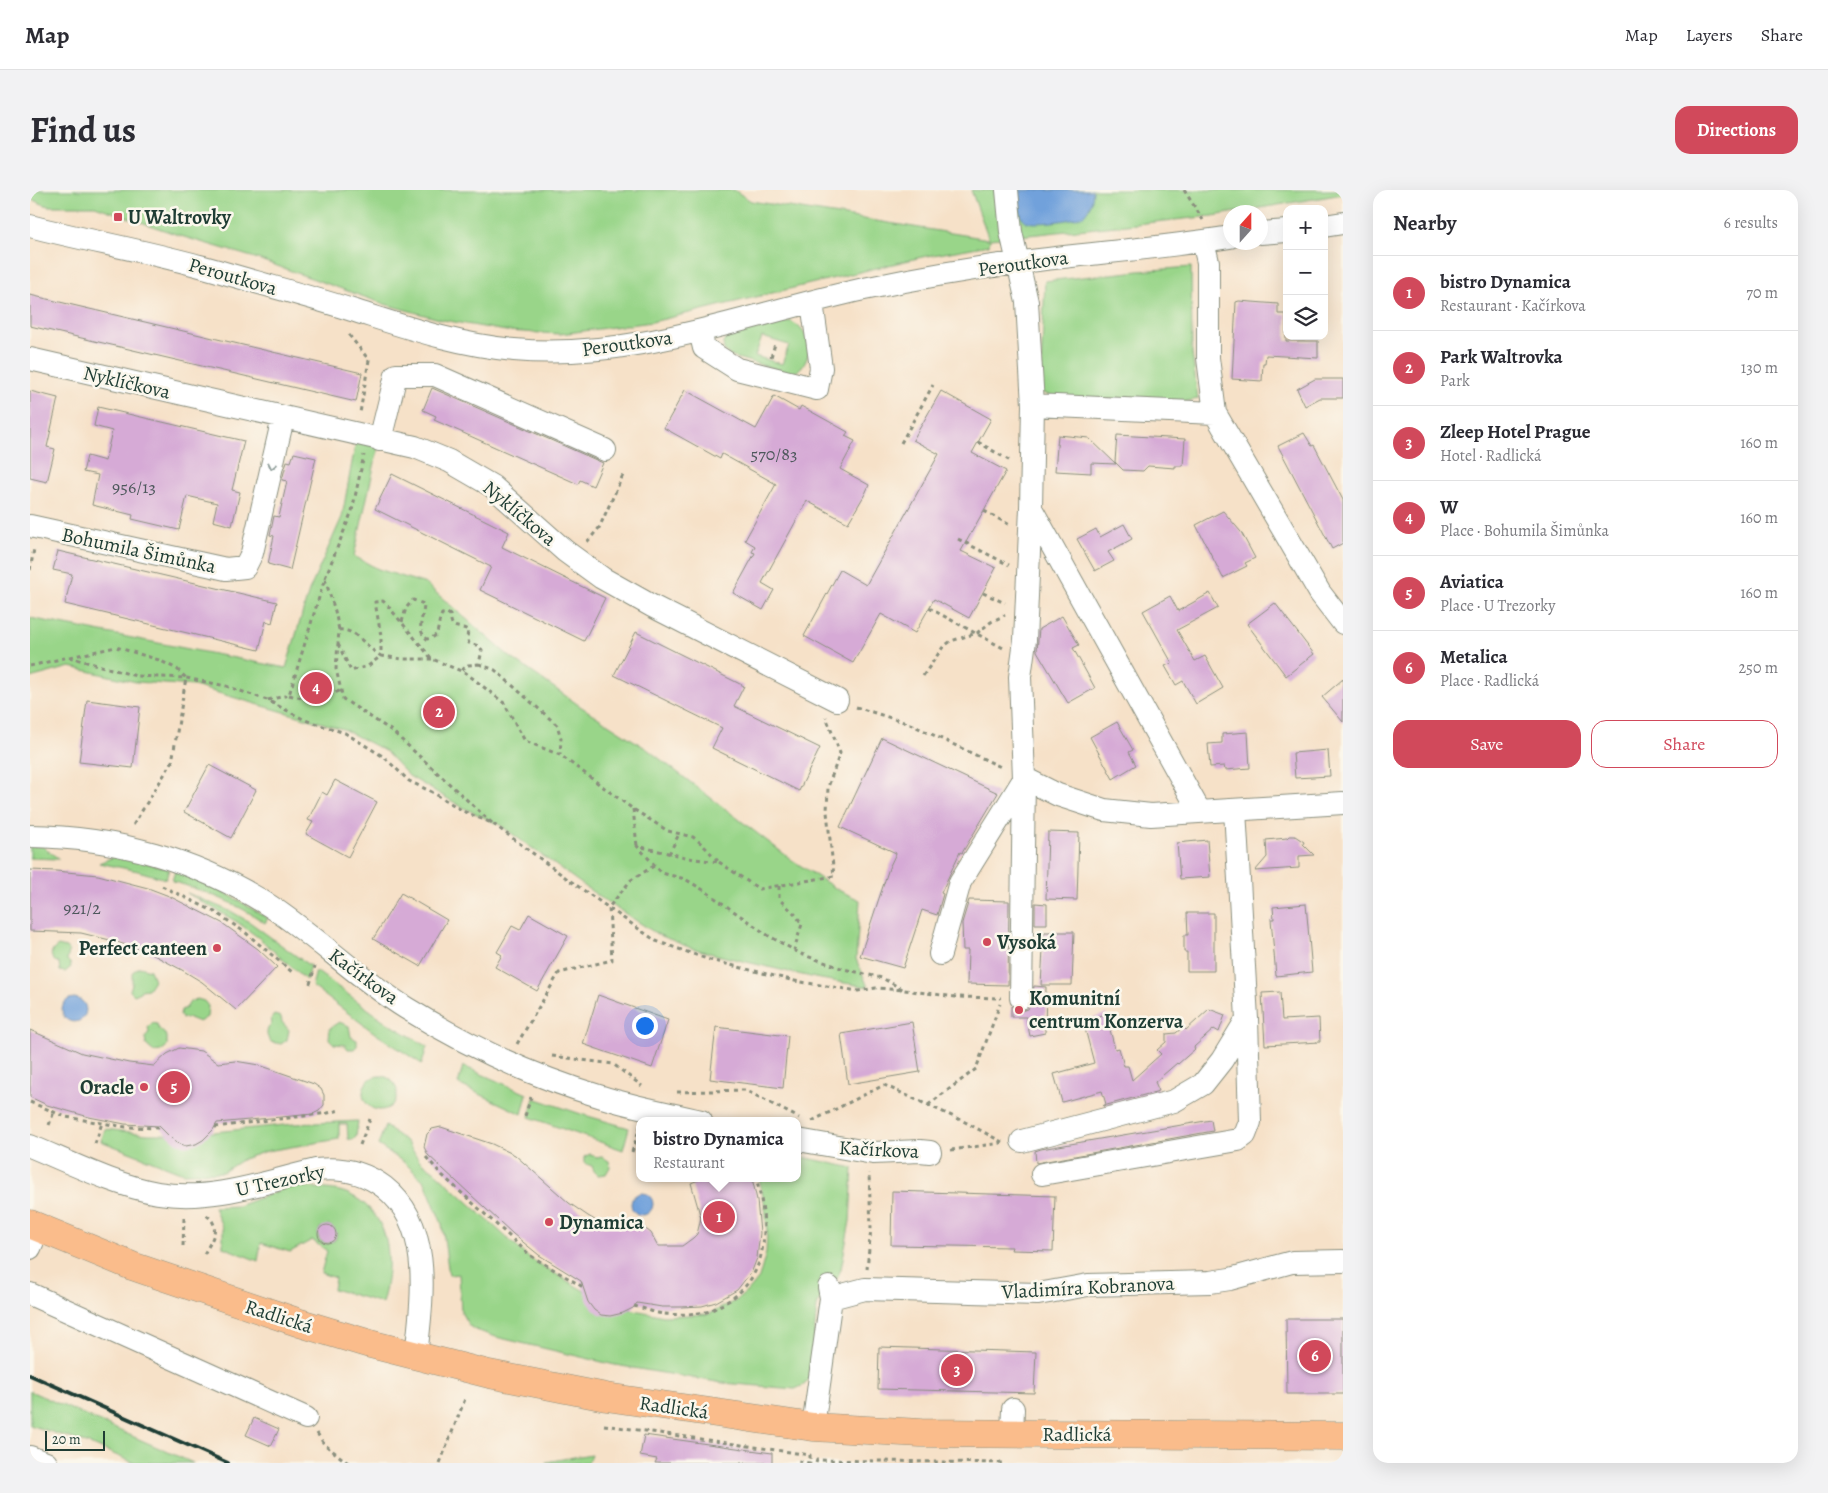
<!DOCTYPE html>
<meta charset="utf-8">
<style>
:root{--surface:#fff;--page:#f2f2f3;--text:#2b2b33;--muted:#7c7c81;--line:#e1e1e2;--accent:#d1495b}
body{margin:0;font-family:Alegreya,serif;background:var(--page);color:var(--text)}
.controls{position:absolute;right:15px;top:15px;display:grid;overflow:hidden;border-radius:10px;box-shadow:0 5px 20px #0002}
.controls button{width:45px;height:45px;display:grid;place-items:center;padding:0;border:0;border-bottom:1px solid var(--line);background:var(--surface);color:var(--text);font:25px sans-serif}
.compass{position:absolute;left:1193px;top:15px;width:45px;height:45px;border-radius:50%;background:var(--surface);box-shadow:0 5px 20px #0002;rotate:21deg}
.scale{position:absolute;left:15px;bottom:12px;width:60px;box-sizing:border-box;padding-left:5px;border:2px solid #1f3d34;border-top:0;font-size:14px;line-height:18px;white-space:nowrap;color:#1f3d34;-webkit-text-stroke:4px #fbf7ec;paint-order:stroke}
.you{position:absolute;left:614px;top:835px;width:18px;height:18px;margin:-12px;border:4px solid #fff;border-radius:50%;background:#1a73e8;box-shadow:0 0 0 8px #1a73e833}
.badge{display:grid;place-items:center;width:32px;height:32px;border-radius:50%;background:var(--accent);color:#fff;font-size:16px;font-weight:700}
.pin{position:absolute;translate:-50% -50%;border:2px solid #fff;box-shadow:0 1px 5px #0006}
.popup{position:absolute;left:606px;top:927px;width:165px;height:65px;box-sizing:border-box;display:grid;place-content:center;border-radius:10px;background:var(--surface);filter:drop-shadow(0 1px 4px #0005);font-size:16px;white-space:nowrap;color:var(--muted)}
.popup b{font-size:19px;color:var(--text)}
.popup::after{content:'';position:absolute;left:50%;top:100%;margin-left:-10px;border:10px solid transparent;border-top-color:var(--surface)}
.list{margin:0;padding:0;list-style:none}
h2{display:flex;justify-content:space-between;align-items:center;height:65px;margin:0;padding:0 20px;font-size:21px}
h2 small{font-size:16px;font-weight:400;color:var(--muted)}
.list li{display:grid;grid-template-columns:32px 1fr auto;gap:15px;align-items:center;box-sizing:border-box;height:75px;padding:0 20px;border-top:1px solid var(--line)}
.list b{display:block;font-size:19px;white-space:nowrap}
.list p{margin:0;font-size:16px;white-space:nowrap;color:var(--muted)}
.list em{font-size:16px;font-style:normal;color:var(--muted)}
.actions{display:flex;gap:10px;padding:15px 20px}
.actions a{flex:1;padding:11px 0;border:1px solid var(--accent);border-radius:15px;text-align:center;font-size:18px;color:var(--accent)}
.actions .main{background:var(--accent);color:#fff}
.icon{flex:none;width:28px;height:28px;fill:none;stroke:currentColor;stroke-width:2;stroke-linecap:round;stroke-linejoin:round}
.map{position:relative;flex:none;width:1313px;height:1273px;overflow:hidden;border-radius:15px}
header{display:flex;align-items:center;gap:30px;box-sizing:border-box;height:70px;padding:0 25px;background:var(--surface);border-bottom:1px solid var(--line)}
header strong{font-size:24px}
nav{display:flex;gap:28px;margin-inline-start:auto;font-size:18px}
.intro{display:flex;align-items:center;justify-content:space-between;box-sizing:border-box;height:120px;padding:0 30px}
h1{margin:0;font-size:35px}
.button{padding:12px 22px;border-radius:15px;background:var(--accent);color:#fff;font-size:18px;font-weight:700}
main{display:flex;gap:30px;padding:0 30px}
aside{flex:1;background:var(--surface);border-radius:15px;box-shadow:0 5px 20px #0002}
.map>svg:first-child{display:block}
</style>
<header>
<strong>Map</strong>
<nav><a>Map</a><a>Layers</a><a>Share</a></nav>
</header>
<div class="intro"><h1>Find us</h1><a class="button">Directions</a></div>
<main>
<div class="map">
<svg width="1313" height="1273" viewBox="0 0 1313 1273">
<rect width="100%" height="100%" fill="#fbf7ec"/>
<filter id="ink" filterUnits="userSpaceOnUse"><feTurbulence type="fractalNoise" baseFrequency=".02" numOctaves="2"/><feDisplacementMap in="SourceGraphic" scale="10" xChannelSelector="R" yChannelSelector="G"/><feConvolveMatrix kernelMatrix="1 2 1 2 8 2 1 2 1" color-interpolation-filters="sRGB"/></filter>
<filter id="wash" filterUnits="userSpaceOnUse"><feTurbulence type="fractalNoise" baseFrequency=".0096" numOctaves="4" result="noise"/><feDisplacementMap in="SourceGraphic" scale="20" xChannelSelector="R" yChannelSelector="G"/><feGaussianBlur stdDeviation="1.12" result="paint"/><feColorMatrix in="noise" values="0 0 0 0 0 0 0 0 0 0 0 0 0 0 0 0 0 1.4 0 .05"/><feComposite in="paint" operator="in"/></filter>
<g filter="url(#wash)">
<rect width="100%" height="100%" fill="#f6e1c8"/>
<path fill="#99d589" stroke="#5c895e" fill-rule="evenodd" d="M0,0H704L721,11L959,49L941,0L1063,2L1062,0H1313V4L1183,26L960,49L959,55L892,67L622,132L530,144L476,141L413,130L354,114L222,67L154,47L65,16H18L0,9Z
M1161,77L1162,163L1168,209L1149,213L1023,207L1010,202L1015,91L1109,81Z
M760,131C783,142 786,170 763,184L700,166L694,160L693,153L697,147ZM732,147L759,155L752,174L725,166Z
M327,245L350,250L324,366L348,379L396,394L479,466L550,516L617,559L762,670L808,700L830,710L826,769L838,797L785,788L687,765L661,758L627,744L571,708L470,635L432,617L379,586L355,561L313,539L164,496L106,492L40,477L0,488V428L256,478L279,401L312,327Z
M0,656H12L29,669L0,668Z
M88,665L139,679L136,689L108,681L69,673Z
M145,681L199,705L238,728L235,733C207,713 174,701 142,691Z
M157,703L204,723L221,733L280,776L276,790L229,748L207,732Z
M28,756L36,758L39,762L37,770L40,773L41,777L35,782L30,781L29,773C23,771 20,767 22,761Z
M110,777L120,780L124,790L118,799L111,800L109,803L104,805L100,801C100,798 102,796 102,793C103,784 99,782 110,777Z
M286,781L356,832L397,856L392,874L346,844L282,796Z
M167,809L174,811L178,816L177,827L169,832L159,828H152L150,825L151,820L156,818L160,812Z
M244,825L251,827L252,832L259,840L257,850L251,854L241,852C235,846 236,839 242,833L241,829Z
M309,832L319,836L321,847L327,850V856L324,859H318L315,855L304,854L299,849L300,838Z
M122,833L127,834L129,839L137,846V856L131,861L124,862L116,855L115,848L119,842L118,837Z
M433,876L497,904L492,924L428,894Z
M333 903a17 17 0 1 1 34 0a17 17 0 1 1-34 0Z
M504,908L551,924L599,938L593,960L499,927Z
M328,931L326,947L323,950L318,949L317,934H309V949L237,961L213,969L193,982L153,983L71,951L75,939L117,944H164L264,934Z
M355,936L376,951L390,971L405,982L499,1068L566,1108L590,1117L634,1126L679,1124L707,1110L721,1098L729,1088L736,1063L737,1041L735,1016L729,988H768V966L823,978L820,1031L811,1079L807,1088L792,1106L787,1116L780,1187L774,1195L765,1199L693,1193L585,1175L466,1147L446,1140L439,1136L431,1122L429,1084L419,1085L412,1034L395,992L375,973L348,955Z
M560,964L564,965L566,968L572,967L579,971L580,977L576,984L568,985L564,981L562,976L554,973V967Z
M262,996C276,998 304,998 316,1003C362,1022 364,1072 352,1113L303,1099L305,1088L291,1083L297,1061L282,1050L260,1062L231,1053L228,1071L193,1057V1039L184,1017L208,1016ZM298,1035C305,1038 308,1043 305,1050L297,1054L289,1050L288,1044L290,1038Z
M0,1201L163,1273H104L65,1256L0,1235Z
M561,1264L558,1273H516V1272Z"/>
<path fill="#71a1db" stroke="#486f88" d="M986,0H1062L1063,2C1062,10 1061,17 1055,24C1050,30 1005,35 997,32C996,31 991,27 991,27Z
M32 820a12 12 0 1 1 24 0a12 12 0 1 1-24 0Z
M601 1014a11 11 0 1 1 22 0a11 11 0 1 1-22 0Z"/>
<g id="blocks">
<path fill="#d6aad6" d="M0,105L332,183L326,212L0,136Z
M1209,111L1248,114V124H1256V151H1288V168L1236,165L1235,173H1233L1232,191L1202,189L1206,112Z
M1285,189H1313V208H1290L1275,216L1267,199Z
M402,198L573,273L563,296L550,290L548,294L404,230L406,226L393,220Z
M655,200L726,239L744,206L769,220L771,216L818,242L815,246L825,251L810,279L839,295L835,304L818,333L777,311L732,393L744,400L733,420L703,403L725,363L722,362L725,356L715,350L746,294L692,264L690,269L634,238Z
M0,201L28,208L17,257L25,259L17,292L0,288Z
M911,201L961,229L942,263L976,281L931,361L966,378L939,428L904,409L885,443L851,424L823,473L774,446L810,380L836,395L909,264L883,250Z
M68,217L214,251L202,300L210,302L202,336L183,331L187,313L157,306L149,340L102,329L103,325L62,315L68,285L53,282L57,266L75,271L82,241L64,236Z
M1274,243L1282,256L1284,255L1313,310V353L1302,359L1248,256Z
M1028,245L1059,248L1086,274L1061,273V283L1025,281Z
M1087,245L1155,249L1153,276H1145V278L1118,276L1113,281L1093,280L1085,272Z
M264,263L286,268L260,380L238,374L244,346L240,345L244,326L249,327L257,291L252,290L257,271L261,272Z
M362,284L479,342L472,357L575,408L554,451L450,400L461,377L345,319Z
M1193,321L1211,342L1225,368L1215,373L1217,376L1193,388L1166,335Z
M1094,334L1102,349L1078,362L1084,371L1065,381L1047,349L1066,339L1070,347Z
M28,361L247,412L242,433L236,431L229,460L35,414L42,384L23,380Z
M1180,403L1188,418L1147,440L1165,471L1175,466L1193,498L1166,514L1153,491L1146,495L1135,476L1142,473L1113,421L1140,406L1148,421Z
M1245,413L1284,464L1256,486L1217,434Z
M1032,426L1049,455L1043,458L1065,498L1038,513L1007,461L1009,439Z
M606,442L714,496L704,516L790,558L769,601L682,558L692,538L584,485Z
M1313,489V532L1292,507Z
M57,510L110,517L103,578L49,572Z
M1087,532L1103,560L1099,562L1106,575L1083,589L1060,547Z
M1218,542L1220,578L1195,580L1194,576L1180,577L1178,554L1192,553V544Z
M852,548L968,603L932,663L930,662L911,703L913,704L907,725L892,720L873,778L830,766L859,678L866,663L810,637Z
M1298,560L1300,586L1265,588L1263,563Z
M179,575L226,600L201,648L154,622Z
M305,590L347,612L318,667L276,644L283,632L278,630L292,602L297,605Z
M1018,642L1049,643L1047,710L1016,709Z
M1259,646H1265L1274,652L1273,654L1284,665L1269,666V678L1225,681L1237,667L1236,650L1257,648Z
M1177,650L1180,687L1150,689L1147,653Z
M0,680L26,681L68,685L118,698L139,706L192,733L228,759L247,777L206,820L172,792L152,780L118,762L80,750L51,743L0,741Z
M371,703L417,730L390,776L343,749Z
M939,710L979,711L978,795L937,794L938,760H933L932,733Z
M1005,713L1017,714V734H1005Z
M1276,714L1282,782L1246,786L1241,729H1244L1243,717Z
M1157,723H1184V781H1157V762H1154V745H1158Z
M499,724L538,746L507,801L465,777L472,765L467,762L482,736L490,740Z
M1014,742H1044L1042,795H1011Z
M1004,796L1016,797L1015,843L1000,846L996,827H981V816L990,821L998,819L1002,814Z
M1250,802L1252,830L1289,828L1290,852L1235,855L1232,803Z
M568,805L638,830L622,878L553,854Z
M1179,819L1195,825L1189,842L1184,839L1164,857L1165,859L1148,874L1147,873L1125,892L1129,901L1073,916L1076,914L1072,901L1032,912L1024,884L1064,873L1053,831L1076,824L1085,859L1089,858L1094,876H1098L1102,890L1131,864L1127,860L1136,852V844L1146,843L1153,837L1156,840Z
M882,832L890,882L818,894L811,844Z
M686,837L758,846L753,898L680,889Z
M0,840L52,863L99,873L124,876L137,864L149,858L171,861L188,873L205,871L229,875L284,894L291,899L294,905V915L289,921L283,924L187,933L183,940L173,950L166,954L156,956L147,953L141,948L129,936L95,934L59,927L17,915L0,907Z
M1181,930L1183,941L1006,973L1005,961L1011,959Z
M411,937L462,954L485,965L539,1013L558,1026L575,1036L591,1031H600L609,1034L621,1043L628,1056H652L663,1048L667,1044L671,1028L661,993L673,988H722L727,1010L730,1043L727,1068L722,1081L707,1100L686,1112L672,1116L651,1117H632L607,1113L603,1118L593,1123L580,1126L571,1125L564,1120L558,1112L551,1091L509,1065L483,1044L398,965L394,957L397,944L402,939Z
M862,1001L1025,1006L1023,1061L981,1060L982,1057L861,1055Z
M288 1044a9 9 0 1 1 18 0a9 9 0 1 1-18 0Z
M1256,1129H1313V1204H1257Z
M849,1157L1006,1162L1004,1203L848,1199Z
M224,1228L249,1239L241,1256L216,1245Z
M614,1245L742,1263V1273H625L627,1269L610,1266Z"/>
</g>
</g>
<g filter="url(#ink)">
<use href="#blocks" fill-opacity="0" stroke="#8a8f7e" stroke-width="1"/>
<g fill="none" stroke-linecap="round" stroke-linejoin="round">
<defs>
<path id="minor" d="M977,0L981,42L997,112L1003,215L1001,318L995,450L990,487L994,588L991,808
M0,36C66,53 133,64 198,84C239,96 281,107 322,120C376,137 427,155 484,160C604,171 718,124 834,99C886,88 939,79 992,72C1062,63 1132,58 1200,47
M1294,36L1313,33
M1230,43L1257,41
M1173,51L1178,72V168L1185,223L1290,403L1313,433
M670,141L674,158L707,179L787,199L791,178L782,112
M0,169L385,257L419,271L462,296L535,361L572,388L622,416L807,510
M1003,215L1185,223
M350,250L366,185H405L575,260
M1001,318L1170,622
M0,336L196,379L215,377L222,363L253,228
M994,588L1028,605L1074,620L1121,625L1313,613
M0,646C85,647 168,670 240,716C287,747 328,788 376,818C436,855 504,887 572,907C604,917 638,923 671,931
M910,764L930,692L994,589
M768,950L843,963L890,961L900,962
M992,951L1144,911L1173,894L1192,870L1217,829L1205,620
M0,956C39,972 87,996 128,1003C181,1012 235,992 286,980C311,977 333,981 354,997C404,1036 392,1110 386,1166
M1012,984L1208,950L1215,945L1220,932L1217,829
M0,1058L9,1037
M0,1104L276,1228
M801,1108L835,1099L1008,1104L1058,1095L1180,1092L1200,1089L1262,1072L1313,1071
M783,1237L801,1108L799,1097
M982,1243L983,1219
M0,1267L16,1273"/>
<path id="major" d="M0,1034L102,1076L270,1133L340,1154L459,1184L576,1207L783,1237L891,1243L1313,1246"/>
</defs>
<use href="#minor" stroke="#8a8f7e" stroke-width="24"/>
<use href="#major" stroke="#8a8f7e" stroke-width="29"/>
<path stroke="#8a8f7e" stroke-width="3" stroke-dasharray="4 4" stroke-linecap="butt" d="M1154,0L1173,30
M319,145L339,170L330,223
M741,167L745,154
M948,252L982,272
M871,253L903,195
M954,321L980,335
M928,349L979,375
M557,352L569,338L593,285
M0,380L4,359
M295,389L305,421L309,440
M953,403L975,413
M899,418L973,458
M372,432L376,418L383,410L394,414C394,427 385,439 397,449L402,448L407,444L410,428L412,424L417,423L420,425C422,442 427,434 438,440L437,448L439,453L449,456L452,460L449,474L438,475L431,481
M308,454L321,481L338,476L351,466L373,469H402
M40,467L86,457L129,470L147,479L156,488L142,572L102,637
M449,474L465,480L527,535L531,548L530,565
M0,476L39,467L106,486L156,488L196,496L237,510L275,530L315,543L354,567L379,591L402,602L435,622L462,633L539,690L626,751L680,770L765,791L828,801L846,798L874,800L926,807L971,808
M893,486L913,457L921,451L947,443L961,432L975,425
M259,505C280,511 292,509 311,500
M238,510L259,505L295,388L322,321L334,265
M826,517L880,534L973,578
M603,619L607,656
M462,633L362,541L313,509L306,479L309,440C325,438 338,459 351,466V446L345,412L353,411L358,416L402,469L436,483L474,513L495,551L530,565L603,619L638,641L663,647L672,654L689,672L664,669L607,656L632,683L655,689L675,701L739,746L771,764L814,779L852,788L874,800
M639,664L649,644
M689,672L729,699L804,686L797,622L798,597L810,563L796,527
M132,696L185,722L216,743L262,782
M749,696V709L765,724L772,734L764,760
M280,794L285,776
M487,854L529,783L582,770L579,717L601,690L624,676
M522,866L583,874L612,896
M647,902L715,900L769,928
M0,912L36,927L96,937L132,938
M898,915L946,879L970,814
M495,926L502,904
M782,931L854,895L935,932L972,952
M19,935L24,922
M185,937L298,923L310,920
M65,954L72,933
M330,955L340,929
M921,960L971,953
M602,962L610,937
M396,967L412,985L501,1066L553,1097
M153,1056L154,1028
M174,1064C182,1050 192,1036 176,1025
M837,1079L841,1038L839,983
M604,1116C614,1118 624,1123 634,1124C645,1125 665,1124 676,1122C682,1121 688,1116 693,1114C741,1088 739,1034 726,988
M574,1235L780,1265V1273L768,1271V1273
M287,1243L294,1254L318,1273
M410,1273L435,1209
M786,1273L787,1270L973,1273"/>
<use href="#minor" stroke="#fff" stroke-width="22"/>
<use href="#major" stroke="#fabc8b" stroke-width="28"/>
<path stroke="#1f3d34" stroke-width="4" d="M0,1185L198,1273"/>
</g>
<defs><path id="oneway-chevron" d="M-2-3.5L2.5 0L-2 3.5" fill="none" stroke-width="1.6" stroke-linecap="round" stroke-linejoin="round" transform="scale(1.25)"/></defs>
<use stroke="#8f9e9a" href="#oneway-chevron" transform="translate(242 276) rotate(103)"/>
</g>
<g fill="#d1495b" stroke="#fbf7ec" stroke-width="2">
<rect x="83" y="22" width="10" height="10" rx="2.5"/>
<circle cx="957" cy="752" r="5"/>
<circle cx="187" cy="758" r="5"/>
<circle cx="989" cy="820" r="5"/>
<circle cx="114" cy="897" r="5"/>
<circle cx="519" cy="1032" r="5"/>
</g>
<g text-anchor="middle" stroke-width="5" stroke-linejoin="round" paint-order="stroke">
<g font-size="18" fill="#4d585c">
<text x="744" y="270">570/83</text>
<text x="104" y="303">956/13</text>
<text x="52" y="724">921/2</text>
</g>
<g font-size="20" font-weight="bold" fill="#1f3d34" stroke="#fbf7ec" text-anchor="start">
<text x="98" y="34">U Waltrovky</text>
<text x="967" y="759">Vysoká</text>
<text x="177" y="765" text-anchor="end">Perfect canteen</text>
<text x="999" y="815">Komunitní<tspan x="999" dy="23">centrum Konzerva</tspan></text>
<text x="104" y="904" text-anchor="end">Oracle</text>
<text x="529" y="1039">Dynamica</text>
</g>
<g font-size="20" fill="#1f3d34" stroke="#fbf7ec">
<text transform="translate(993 73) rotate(-8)" y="7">Peroutkova</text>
<text transform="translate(203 86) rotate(16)" y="7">Peroutkova</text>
<text transform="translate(597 153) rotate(-8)" y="7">Peroutkova</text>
<text transform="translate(97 192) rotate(13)" y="7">Nyklíčkova</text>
<text transform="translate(490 323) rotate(40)" y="7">Nyklíčkova</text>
<text transform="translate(109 360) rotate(12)" y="7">Bohumila Šimůnka</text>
<text transform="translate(334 786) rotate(36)" y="7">Kačírkova</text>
<text transform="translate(849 959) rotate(3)" y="7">Kačírkova</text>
<text transform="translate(250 990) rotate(-12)" y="7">U Trezorky</text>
<text transform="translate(1058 1097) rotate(-3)" y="7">Vladimíra Kobranova</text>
<text transform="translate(249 1126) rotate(18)" y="7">Radlická</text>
<text transform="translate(644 1217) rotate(8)" y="7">Radlická</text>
<text x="1047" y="1251">Radlická</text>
</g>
</g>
</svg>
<div class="controls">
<button>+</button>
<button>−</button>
<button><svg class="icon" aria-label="layers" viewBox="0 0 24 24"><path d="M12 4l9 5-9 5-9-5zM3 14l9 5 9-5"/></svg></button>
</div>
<svg class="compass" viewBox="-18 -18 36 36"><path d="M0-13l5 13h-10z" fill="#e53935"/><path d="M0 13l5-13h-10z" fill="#7c7c81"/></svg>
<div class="scale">20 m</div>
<div class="you"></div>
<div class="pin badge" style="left:689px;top:1027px">1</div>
<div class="popup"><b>bistro Dynamica</b>Restaurant</div>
<div class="pin badge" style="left:409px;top:522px">2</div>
<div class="pin badge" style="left:927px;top:1180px">3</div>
<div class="pin badge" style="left:286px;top:498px">4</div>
<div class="pin badge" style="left:144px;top:897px">5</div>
<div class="pin badge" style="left:1285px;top:1166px">6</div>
</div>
<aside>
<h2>Nearby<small>6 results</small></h2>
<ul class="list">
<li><span class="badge">1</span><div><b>bistro Dynamica</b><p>Restaurant · Kačírkova</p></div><em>70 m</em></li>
<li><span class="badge">2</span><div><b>Park Waltrovka</b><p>Park</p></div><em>130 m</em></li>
<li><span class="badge">3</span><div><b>Zleep Hotel Prague</b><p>Hotel · Radlická</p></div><em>160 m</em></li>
<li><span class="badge">4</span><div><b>W</b><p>Place · Bohumila Šimůnka</p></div><em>160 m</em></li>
<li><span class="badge">5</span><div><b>Aviatica</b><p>Place · U Trezorky</p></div><em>160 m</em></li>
<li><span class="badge">6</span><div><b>Metalica</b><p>Place · Radlická</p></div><em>250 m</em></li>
</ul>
<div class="actions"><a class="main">Save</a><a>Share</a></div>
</aside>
</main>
